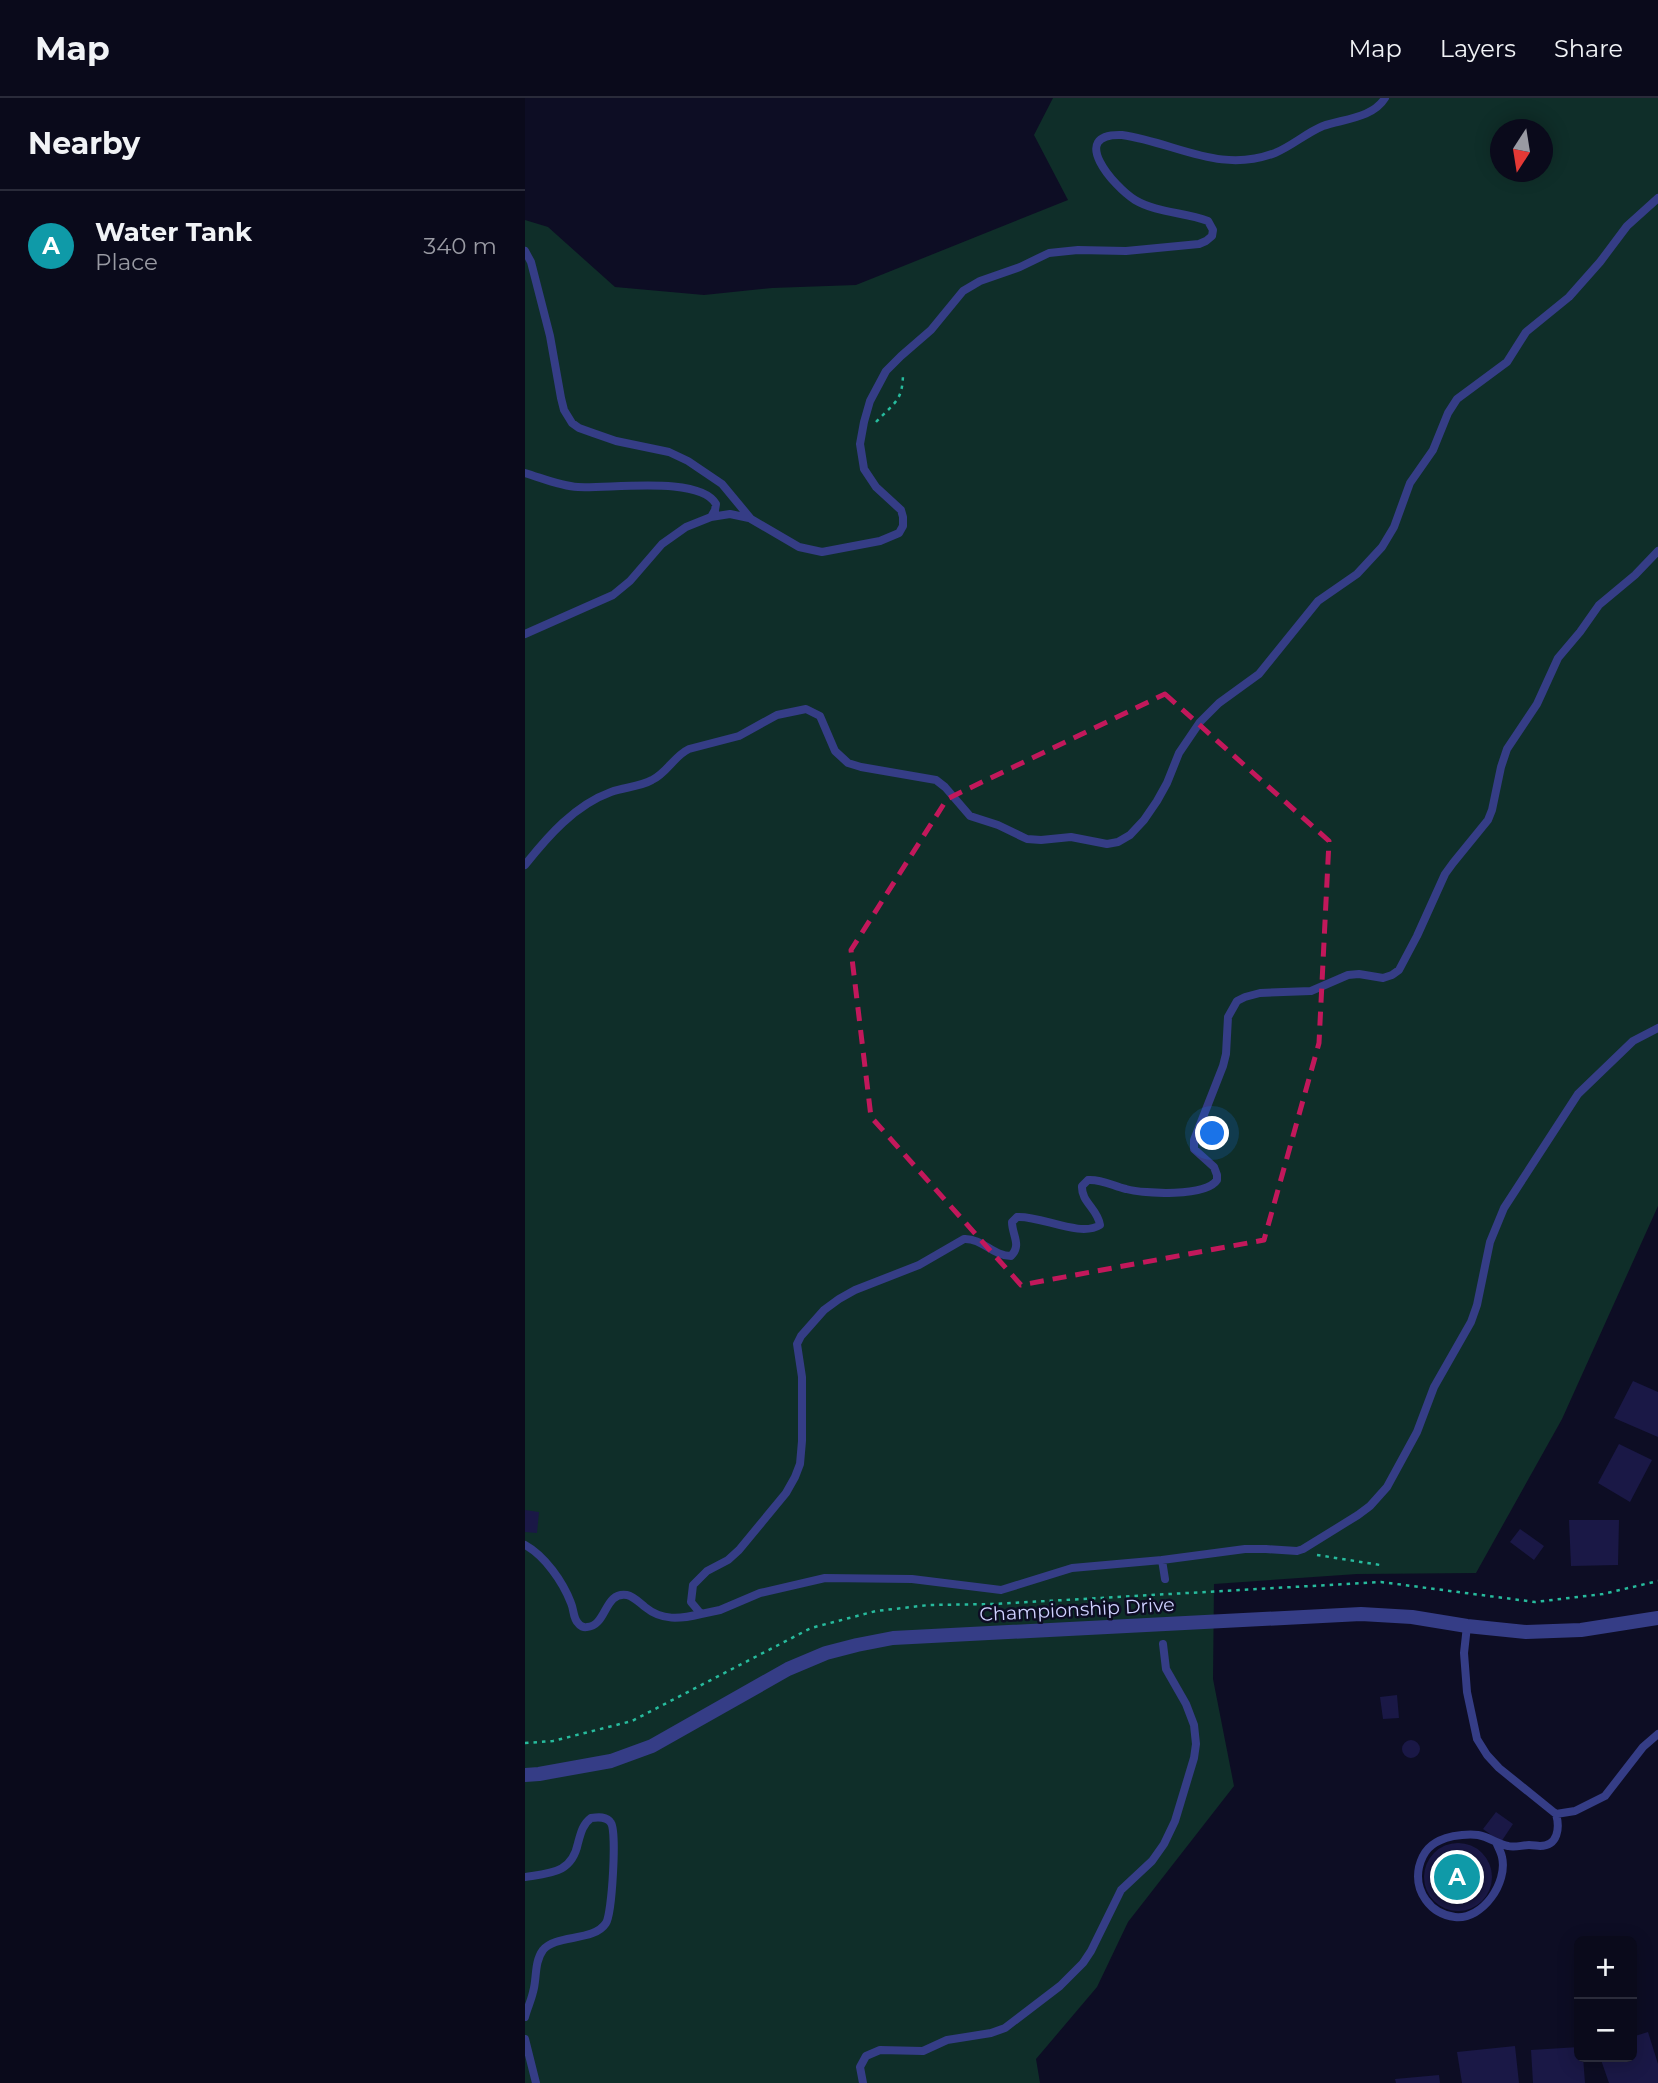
<!DOCTYPE html>
<meta charset="utf-8">
<style>
:root{--surface:#0a0a1b;--page:#181828;--text:#f1f3f6;--muted:#999aa3;--line:#2a2b3a;--accent:#db2777}
body{margin:0;font-family:Montserrat,sans-serif;background:var(--page);color:var(--text)}
.controls{position:absolute;right:21px;bottom:21px;display:grid;overflow:hidden;border-radius:10px;box-shadow:0 4px 18px #0003}
.controls button{width:63px;height:63px;display:grid;place-items:center;padding:0;border:0;border-bottom:2px solid var(--line);background:var(--surface);color:var(--text);font:35px sans-serif}
.compass{position:absolute;left:965px;top:21px;width:63px;height:63px;border-radius:50%;background:var(--surface);box-shadow:0 4px 18px #0003;rotate:192deg}
.you{position:absolute;left:688px;top:1036px;width:24px;height:24px;margin:-18px;border:5px solid #fff;border-radius:50%;background:#1a73e8;box-shadow:0 0 0 10px #1a73e833}
.badge{display:grid;place-items:center;width:46px;height:46px;border-radius:50%;background:var(--accent);color:#fff;font-size:23px;font-weight:700}
.pin{position:absolute;translate:-50% -50%;border:4px solid #fff;box-shadow:0 2px 7px #0006}
.list{margin:0;padding:0;list-style:none}
h2{display:flex;justify-content:space-between;align-items:center;height:91px;margin:0;padding:0 28px;font-size:30px}
h2 small{font-size:23px;font-weight:400;color:var(--muted)}
.list li{display:grid;grid-template-columns:46px 1fr auto;gap:21px;align-items:center;box-sizing:border-box;height:112px;padding:0 28px;border-top:2px solid var(--line)}
.list b{display:block;font-size:26px;white-space:nowrap}
.list p{margin:0;font-size:23px;white-space:nowrap;color:var(--muted)}
.list em{font-size:23px;font-style:normal;color:var(--muted)}
.map{position:relative;flex:none;width:1133px;height:1985px;overflow:hidden}
header{display:flex;align-items:center;gap:42px;box-sizing:border-box;height:98px;padding:0 35px;background:var(--surface);border-bottom:2px solid var(--line)}
header strong{font-size:33px}
nav{display:flex;gap:38px;margin-inline-start:auto;font-size:24px}
main{display:flex}
aside{flex:1;background:var(--surface)}
.map>svg:first-child{display:block}
</style>
<header>
<strong>Map</strong>
<nav><a>Map</a><a>Layers</a><a>Share</a></nav>
</header>
<main>
<aside>
<h2>Nearby<small></small></h2>
<ul class="list">
<li><span class="badge" style="background:#0f9aa8">A</span><div><b>Water Tank</b><p>Place</p></div><em>340 m</em></li>
</ul>
</aside>
<div class="map">
<svg width="1133" height="1985" viewBox="0 0 1133 1985">
<rect width="100%" height="100%" fill="#0d0d24"/>
<path fill="#0f2e29" fill-rule="evenodd" d="M528,0H1133V1108L1037,1321L951,1475L832,1476L689,1486L688,1581L709,1688L603,1824L572,1889L511,1961L515,1985H0V122L23,129L90,189L179,197L247,190L331,187L543,102L509,37ZM976,32H1018V74H976Z"/>
<path fill="#1a1846" d="M1108,1283L1133,1294V1339L1089,1320Z
M1094,1346L1127,1362L1105,1404L1073,1385Z
M0,1412L14,1414L12,1435L0,1434Z
M1044,1422H1094L1093,1467L1046,1468Z
M995,1431L1019,1448L1009,1462L985,1444Z
M872,1597L874,1620L858,1621L855,1599Z
M877 1651a9 9 0 1 1 18 0a9 9 0 1 1-18 0Z
M971,1714L988,1726L976,1744L958,1731Z
M899 1779a34 34 0 1 1 68 0a34 34 0 1 1-68 0Z
M1123,1934L1133,1966V1985H1084L1075,1959H1107V1939Z
M990,1948L994,1985H937L932,1954Z
M1054,1949V1959H1058L1060,1985H1008L1006,1952Z
M914,1977L915,1985H871L870,1981Z"/>
<g fill="none" stroke-linecap="round" stroke-linejoin="round">
<path stroke="#27bb9d" stroke-width="2.5" stroke-dasharray="3.5 5" stroke-linecap="butt" d="M351,324C370,304 378,303 378,274
M792,1457L855,1467
M0,1645L28,1643L107,1623L286,1530L351,1513L404,1507L469,1506L856,1484L1010,1504L1078,1496L1133,1483"/>
<path stroke="#353d86" stroke-width="8" d="M0,153L6,164L25,238L36,300L39,312L47,325L54,330L68,335L91,343L144,354L163,363L197,386L226,421L274,449L297,454L355,443L374,435L378,428V419L376,412L351,389L339,371L335,346L339,324L345,303L361,273L376,258L406,232L438,193L455,183L495,169L524,155L553,152L601,153L674,146L681,143L687,138L688,132L683,123C659,114 632,115 610,102C589,89 542,35 597,37C652,45 694,76 750,55C767,48 781,35 798,28C818,21 848,20 860,0
M0,375C17,380 35,388 53,389C84,391 175,377 191,406L190,412L186,419L161,429L137,446L105,483L88,497L0,536
M186,419L205,416L224,420
M0,767C23,738 50,707 86,694C99,689 115,689 127,682C142,675 149,658 164,651L214,638L252,617L281,611L295,618L310,653L323,665L336,669L411,682L420,689L445,718L473,727L502,741L516,742L546,739L582,746L593,744L605,737L619,722L632,703L642,685L654,655L675,624L694,605L734,576L793,503L832,476L857,449L869,429L885,385L908,352L923,315L932,301L982,264L1001,234L1044,199L1075,164L1102,128L1133,100
M0,1447C20,1458 38,1484 46,1505C49,1512 48,1520 53,1525C55,1528 59,1530 62,1529C82,1528 79,1493 102,1497C108,1498 115,1505 120,1509C137,1523 155,1521 176,1516L166,1504L168,1487L182,1473L203,1462L214,1452L261,1395L270,1379L275,1366L277,1343V1279L272,1246L276,1238L299,1212L314,1201L330,1192L394,1167L439,1141C457,1140 468,1158 486,1158C497,1147 487,1137 487,1124L492,1119C515,1117 555,1140 575,1127C573,1111 556,1104 557,1088L563,1082C577,1081 588,1088 601,1091C620,1096 681,1099 692,1082V1077L689,1069L669,1051V1042L698,968L701,956L703,919L712,903L720,899L735,895L786,893L823,877L834,876L858,880L867,877L874,872L892,838L920,776L928,765L963,722L967,712L976,669L982,651L1012,606L1033,560L1055,534L1074,507L1110,477L1133,453
M637,1462L640,1481
M176,1516L195,1512L235,1495L300,1480L387,1481L476,1492L547,1470L637,1462L720,1451H741L772,1453L778,1451L833,1417L845,1408L862,1389L892,1334L909,1289L946,1224L952,1207L965,1144L979,1110L1053,996L1108,943L1133,930
M942,1528L939,1555L942,1594L952,1641L962,1657L974,1670L1031,1716C1035,1730 1033,1748 1015,1748C1012,1748 1008,1747 1004,1747C997,1747 990,1750 983,1748C973,1746 964,1739 953,1737C944,1736 930,1737 921,1740C906,1745 898,1753 894,1769C889,1793 905,1816 930,1819C958,1822 983,1784 977,1759C976,1754 973,1749 971,1744
M1031,1716L1050,1713L1080,1698L1118,1649L1133,1636
M0,1779C26,1775 47,1775 53,1745C56,1734 58,1726 66,1720C73,1719 82,1718 86,1725C92,1734 87,1816 81,1825C69,1844 31,1836 18,1852C9,1864 12,1881 8,1894C6,1903 2,1911 0,1919
M0,1941L11,1985
M338,1985L335,1969L341,1958L355,1952L398,1953L422,1942L466,1935L480,1930L535,1888L558,1865L566,1853L596,1792L627,1763L639,1746L650,1723L669,1660L671,1646L669,1627L661,1606L641,1571L638,1546"/>
<path stroke="#353d86" stroke-width="14" d="M0,1677L14,1676L86,1663L127,1648L263,1571L301,1555L332,1547L368,1540L836,1516L887,1519L942,1528L1001,1534L1056,1532L1133,1520"/>
</g>
<path fill="none" stroke="#c2185b" stroke-width="5" stroke-dasharray="14 9" stroke-linejoin="round" d="M640,596L804,743L794,945L739,1142L496,1187L346,1019L326,852L422,701Z"/>
<g text-anchor="middle" stroke-width="5" stroke-linejoin="round" paint-order="stroke">
<g font-size="19" fill="#cfd1ff" stroke="#0d0d24">
<text transform="translate(552 1511) rotate(-3)" y="7">Championship Drive</text>
</g>
</g>
</svg>
<div class="controls">
<button>+</button>
<button>−</button>
</div>
<svg class="compass" viewBox="-18 -18 36 36"><path d="M0-13l5 13h-10z" fill="#e53935"/><path d="M0 13l5-13h-10z" fill="#999aa3"/></svg>
<div class="you"></div>
<div class="pin badge" style="left:932px;top:1779px;background:#0f9aa8">A</div>
</div>
</main>
